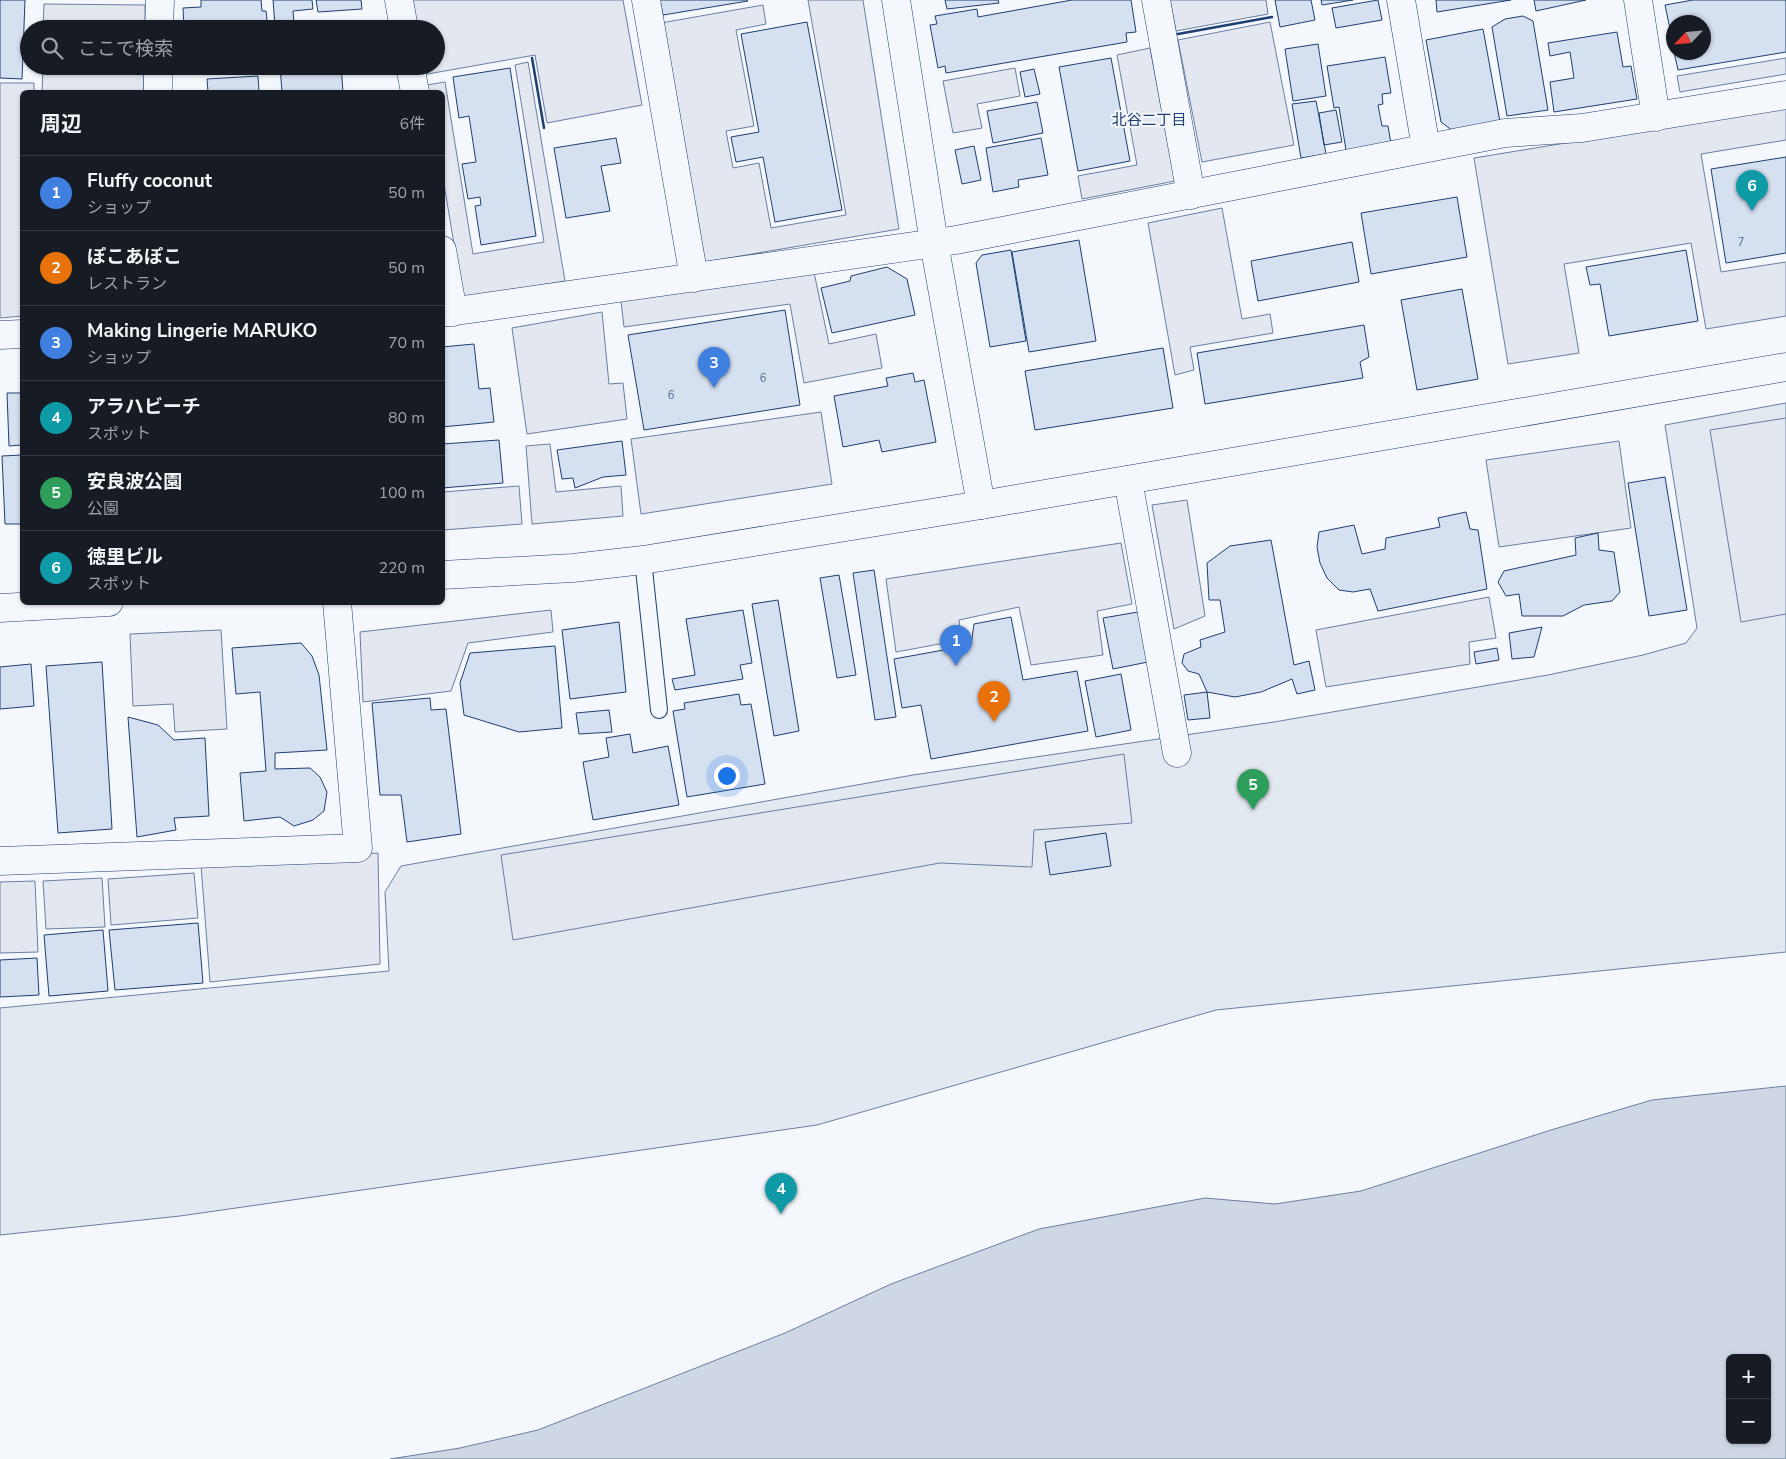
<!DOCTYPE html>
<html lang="ja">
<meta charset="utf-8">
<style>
:root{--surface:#171b24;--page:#242831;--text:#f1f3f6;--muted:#9ea1a6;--line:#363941;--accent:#1a73e8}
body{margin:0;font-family:"Nunito Sans","Noto Sans JP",sans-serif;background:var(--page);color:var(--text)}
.controls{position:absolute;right:15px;bottom:15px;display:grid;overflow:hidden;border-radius:8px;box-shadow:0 1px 4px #0004}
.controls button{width:45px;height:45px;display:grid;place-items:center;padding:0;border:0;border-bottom:1px solid var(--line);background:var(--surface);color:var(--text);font:25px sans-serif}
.compass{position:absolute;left:1666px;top:15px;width:45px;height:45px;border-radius:50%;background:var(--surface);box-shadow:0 1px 4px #0004;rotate:244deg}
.you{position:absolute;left:726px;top:775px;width:18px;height:18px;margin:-12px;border:4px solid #fff;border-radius:50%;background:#1a73e8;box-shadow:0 0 0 8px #1a73e833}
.badge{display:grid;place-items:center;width:32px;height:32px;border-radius:50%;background:var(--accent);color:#fff;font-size:16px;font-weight:700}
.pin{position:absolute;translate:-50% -41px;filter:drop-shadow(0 1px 2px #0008)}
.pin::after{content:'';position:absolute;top:26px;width:18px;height:15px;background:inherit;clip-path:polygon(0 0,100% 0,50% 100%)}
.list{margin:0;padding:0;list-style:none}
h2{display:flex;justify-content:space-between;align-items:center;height:65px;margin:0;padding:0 20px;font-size:21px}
h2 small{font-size:16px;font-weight:400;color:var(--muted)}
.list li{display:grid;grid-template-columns:32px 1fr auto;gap:15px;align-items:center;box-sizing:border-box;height:75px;padding:0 20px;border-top:1px solid var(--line)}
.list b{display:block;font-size:19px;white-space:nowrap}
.list p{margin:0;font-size:16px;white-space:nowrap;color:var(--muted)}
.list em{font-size:16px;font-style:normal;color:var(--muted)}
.icon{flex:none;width:28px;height:28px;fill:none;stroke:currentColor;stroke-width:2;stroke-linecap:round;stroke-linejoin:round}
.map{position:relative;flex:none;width:1786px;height:1459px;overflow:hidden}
.search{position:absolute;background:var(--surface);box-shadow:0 1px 4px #0004;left:20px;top:20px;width:425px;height:55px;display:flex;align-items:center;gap:12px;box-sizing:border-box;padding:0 18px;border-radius:28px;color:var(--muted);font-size:19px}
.panel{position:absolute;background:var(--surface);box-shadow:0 1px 4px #0004;left:20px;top:90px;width:425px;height:515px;border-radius:8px}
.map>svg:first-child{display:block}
</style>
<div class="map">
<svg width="1786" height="1459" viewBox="0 0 1786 1459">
<rect width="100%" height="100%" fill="#f4f7fb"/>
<path fill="#e3e9f0" stroke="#687fa3" d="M1786,403V952L1216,1010L817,1125L180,1216L0,1235V1008L389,971L385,892L401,866L913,775L1274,722L1548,675L1643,655L1686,643L1697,628L1665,425Z"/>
<path fill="#e3e8f0" stroke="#687fa3" d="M408,0H623L642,105L547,123L535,55L422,75L421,66H436V29H414Z
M808,0H863L899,229L705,262L661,23L763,5L766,24L736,30L754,126L726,131L733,168L759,163L771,228L846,215Z
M1170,0H1266L1268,14L1176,31Z
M44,4L145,5V29H43Z
M1270,22L1294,145L1202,162L1178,40Z
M1150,48L1175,181L1082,199L1078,176L1137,165L1117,55Z
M1786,58V74L1680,92L1677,76Z
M528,62L565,281L463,298L443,178L442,92H428L427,85L445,82L473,254L544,242L515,65Z
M43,66H144V92H42Z
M1015,68L1020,96L977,104L982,128L953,133L943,81Z
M0,83H34V92H22V316L0,318Z
M1786,107V140L1701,154L1721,272L1786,262V316L1706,329L1691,243L1564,264L1579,353L1508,364L1474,158Z
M1222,208L1242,319L1270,314L1273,333L1190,347L1194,370L1175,375L1148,223Z
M814,272L829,344L876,334L882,368L804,383L790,304L624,327L621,301Z
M602,312L609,384L623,383L627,419L527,434L512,328Z
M821,412L832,484L641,514L631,439Z
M1786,418V614L1741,622L1710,430Z
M1619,441L1631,528L1499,547L1486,460Z
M550,444L556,492L621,486L623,516L532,524L526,446Z
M519,486L522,524L443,530V492Z
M1187,500L1205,616L1174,629L1152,505Z
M1121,543L1132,604L1097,611L1103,655L1031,665L1019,607L959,620L961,640L896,652L886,579Z
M1489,597L1496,638L1469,642L1470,664L1326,687L1316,630Z
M551,610L553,632L468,643L451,691L363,702L360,632Z
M221,630L227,729L175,732L173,704L133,706L130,634Z
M1124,754L1132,823L1034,830L1032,867L940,863L513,940L501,855Z
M378,853L380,964L210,982L201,865Z
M194,873L198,918L111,925L108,879Z
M102,878L105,927L46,929L43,881Z
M35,881L38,952L0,953V882Z"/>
<path fill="#cfd7e4" stroke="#687fa3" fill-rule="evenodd" d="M1786,1086V1459H390L460,1448L538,1430L785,1333L891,1284L1039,1229L1205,1198L1275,1204L1361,1191L1551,1130L1652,1100ZM1730,1358H1767V1440H1730Z"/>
<path fill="#d5e0f0" stroke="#1d3f73" d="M0,0H25L22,79L0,78Z
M201,0H261L262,11H266L268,29H184L183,8L201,7Z
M273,0H312L313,9L293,11L294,23L275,26Z
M316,0H361L362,9L318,12Z
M660,0H747L748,1L663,15Z
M945,0H998L999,3L947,9Z
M1072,0H1131L1136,32L1126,33L1127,42L946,73L945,66L938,68L930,25L937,24L935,16L977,9L978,17Z
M1275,0H1311L1315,20L1280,27Z
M1321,0H1353L1322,5Z
M1378,0L1382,20L1336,28L1332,8Z
M1436,0H1511L1437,12Z
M1534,0H1586L1536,11Z
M1693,0H1786V52L1678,70L1674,52H1704V22H1674V48L1665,5Z
M1523,16L1533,21L1548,110L1507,116L1492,27L1505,19Z
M807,22L842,210L775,222L763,157L736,162L731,137L759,132L741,34Z
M1483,29L1500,122L1453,131L1441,122L1426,40Z
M1617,32L1623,67L1631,66L1637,99L1554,112L1550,82L1574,78L1570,52L1550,56L1548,43Z
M1318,44L1326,96L1293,101L1285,49Z
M1385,57L1391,93L1382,94L1383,104L1378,105L1382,126H1388L1392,150L1347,156L1339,107L1334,108L1327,66Z
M1111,58L1130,161L1078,171L1059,67Z
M280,66H341L343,92H282Z
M510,68L536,236L481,245L475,206L481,205L480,197L468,199L462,164L476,162L469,116L459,118L453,77Z
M1034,69L1040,94L1025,97L1020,72Z
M258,76L259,92H208L207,79Z
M1316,101L1326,154L1301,158L1292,104Z
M1037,102L1043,133L993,143L987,111Z
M1336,110L1342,142L1324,145L1319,113Z
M616,138L621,163L601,166L610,211L566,218L554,148Z
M1041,138L1048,175L1018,180L1019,187L993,192L986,148Z
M974,146L981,180L962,184L955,150Z
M1786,157V253L1726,263L1711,169Z
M1457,197L1467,257L1371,274L1361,213Z
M1079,240L1096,341L1029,352L1012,252Z
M1352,242L1359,282L1258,301L1251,261Z
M1011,250L1026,341L990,347L976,263L982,255Z
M1686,250L1698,321L1609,336L1600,284L1590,285L1586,267Z
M887,267L907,279L915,315L832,333L821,288L850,281L851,276Z
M1462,289L1478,379L1417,390L1401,300Z
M785,310L800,405L644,430L628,335Z
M1364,325L1369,357L1360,362L1363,378L1205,404L1197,353Z
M474,344L479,389L490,388L494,422L442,427V347Z
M1163,348L1173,408L1035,430L1025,371Z
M913,373L915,382L924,380L936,442L882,452L879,440L843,447L834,396L888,386L886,378Z
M7,393H22V445L9,446Z
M499,440L503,483L442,488V444Z
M622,441L626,475L603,477L575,488L573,478L562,479L557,450Z
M22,455V524H5L2,456Z
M1665,477L1687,610L1649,616L1628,483Z
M1466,512L1470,529L1478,530L1487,589L1378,611L1370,589L1353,592L1339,590L1327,578L1320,563L1317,547L1319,532L1354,525L1362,554L1385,549L1386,538L1440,527L1438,518Z
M1598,533L1599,550L1614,552L1620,592L1612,601L1584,605L1563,616H1522L1519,594L1506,596L1498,582L1504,571L1576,555L1575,538Z
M1271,540L1294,665L1309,661L1315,690L1297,694L1292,679L1261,692L1235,697L1207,692L1199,674L1188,671L1182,663L1184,654L1201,647L1200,640L1225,632L1220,600H1209L1207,563L1230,546Z
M874,570L896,717L875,720L853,573Z
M839,575L856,675L837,678L820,578Z
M778,600L799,731L774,736L752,604Z
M743,610L752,663L740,665L743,679L675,690L672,679L695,675L686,619Z
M1138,612L1148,662L1113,669L1103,618Z
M1011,617L1023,680L1077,671L1088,731L931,759L921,705L902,708L894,659L971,645L974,624Z
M619,622L626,692L570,699L562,630Z
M1542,627L1534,657L1512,659L1509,633Z
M301,643L312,656L319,675L327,750L275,753V769L310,768L320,777L327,792L324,811L313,820L294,826L280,817L244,821L240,773L266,771L260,692L236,694L232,648Z
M555,646L562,728L519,732L464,715L460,683L470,653Z
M1497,648L1499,660L1476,664L1474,652Z
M102,662L112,829L58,833L46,666Z
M31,664L34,706L0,709V667Z
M1121,674L1131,730L1096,737L1085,681Z
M1207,692L1210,718L1188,720L1184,695Z
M739,694L741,705L751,704L765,784L687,797L673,711L685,709L684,703Z
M430,698L431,710L446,709L461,834L407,842L401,795H380L372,703Z
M609,710L612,732L579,734L576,713Z
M128,717L158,725L174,740L205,738L209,816L174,818L176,830L137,837Z
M630,734L633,753L668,746L679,805L593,820L583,762L609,757L606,738Z
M1106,833L1111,866L1050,875L1045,842Z
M198,923L203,983L115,990L109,930Z
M103,930L108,991L49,996L44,935Z
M37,958L39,995L0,997V960Z"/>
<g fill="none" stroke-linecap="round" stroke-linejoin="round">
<defs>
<path id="service" d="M643,560L659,710"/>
<path id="minor" d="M399,0L404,29
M646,0L694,278
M896,0L934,243L981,505
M1156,0L1191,195
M1401,0L1426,148
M1638,0L1656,117
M159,29L160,0
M410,66L415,92
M158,92V66
M442,250L453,312
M442,313L956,240L1505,133L1582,128L1786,95
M0,335L22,334
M1128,480L1177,753
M0,861L358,848L337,602"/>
<path id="tertiary" d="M442,575L573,568L643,560L981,505L1786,367
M0,608L109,602"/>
</defs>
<use href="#service" stroke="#1d3f73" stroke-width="18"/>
<use href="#minor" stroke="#1d3f73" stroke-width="29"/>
<use href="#tertiary" stroke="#1d3f73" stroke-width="29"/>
<use href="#service" stroke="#f4f7fb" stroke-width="16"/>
<use href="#minor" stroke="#f4f7fb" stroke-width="28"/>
<use href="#tertiary" stroke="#f4f7fb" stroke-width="28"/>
<path stroke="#1d3f73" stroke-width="2.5" d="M1178,34L1272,17
M532,58L544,128"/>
</g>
<g text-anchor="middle" stroke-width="4" stroke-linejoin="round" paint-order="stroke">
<g font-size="11" fill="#4b6792">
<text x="1741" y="246">7</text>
<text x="763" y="382">6</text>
<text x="671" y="399">6</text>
</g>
<g font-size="15" fill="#1d3f73" stroke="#f4f7fb">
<text x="1149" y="125">北谷二丁目</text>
</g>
</g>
</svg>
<div class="controls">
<button>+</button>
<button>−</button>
</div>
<svg class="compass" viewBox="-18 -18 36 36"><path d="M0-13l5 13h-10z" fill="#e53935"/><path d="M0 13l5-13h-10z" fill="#9ea1a6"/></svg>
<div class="you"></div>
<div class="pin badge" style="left:956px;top:666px;background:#3f7fe0">1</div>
<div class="pin badge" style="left:994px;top:722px;background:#e8710a">2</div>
<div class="pin badge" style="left:714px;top:388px;background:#3f7fe0">3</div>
<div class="pin badge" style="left:781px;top:1214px;background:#0f9aa8">4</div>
<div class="pin badge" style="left:1253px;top:810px;background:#2e9e5b">5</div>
<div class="pin badge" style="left:1752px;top:211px;background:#0f9aa8">6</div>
<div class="search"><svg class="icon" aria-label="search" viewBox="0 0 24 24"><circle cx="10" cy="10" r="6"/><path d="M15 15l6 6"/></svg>ここで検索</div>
<section class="panel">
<h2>周辺<small>6件</small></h2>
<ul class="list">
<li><span class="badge" style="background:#3f7fe0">1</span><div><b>Fluffy coconut</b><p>ショップ</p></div><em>50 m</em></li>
<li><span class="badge" style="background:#e8710a">2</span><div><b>ぽこあぽこ</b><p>レストラン</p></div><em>50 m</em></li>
<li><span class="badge" style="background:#3f7fe0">3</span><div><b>Making Lingerie MARUKO</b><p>ショップ</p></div><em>70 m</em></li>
<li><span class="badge" style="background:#0f9aa8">4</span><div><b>アラハビーチ</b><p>スポット</p></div><em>80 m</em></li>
<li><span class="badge" style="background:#2e9e5b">5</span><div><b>安良波公園</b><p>公園</p></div><em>100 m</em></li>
<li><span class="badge" style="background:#0f9aa8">6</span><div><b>徳里ビル</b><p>スポット</p></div><em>220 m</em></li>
</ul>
</section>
</div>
